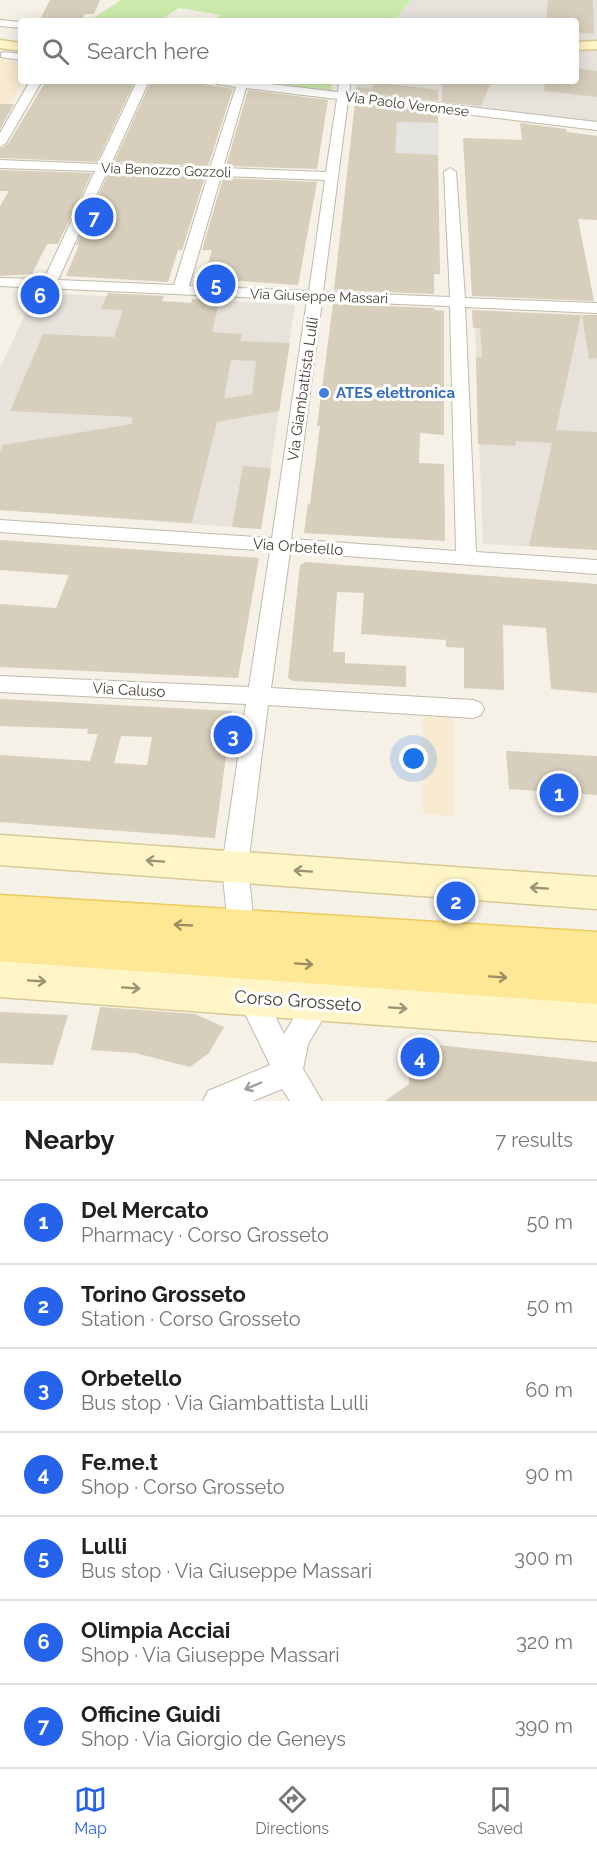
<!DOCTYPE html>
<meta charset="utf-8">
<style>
:root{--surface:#fff;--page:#f6f6f6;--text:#202124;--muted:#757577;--line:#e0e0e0;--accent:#2563eb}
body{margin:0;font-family:Raleway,sans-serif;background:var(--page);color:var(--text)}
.you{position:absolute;left:414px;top:759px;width:21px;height:21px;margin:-15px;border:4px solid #fff;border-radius:50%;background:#1a73e8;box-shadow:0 0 0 9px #1a73e833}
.badge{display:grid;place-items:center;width:39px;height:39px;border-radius:50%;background:var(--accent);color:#fff;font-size:20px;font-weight:700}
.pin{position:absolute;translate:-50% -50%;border:3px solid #fff;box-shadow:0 2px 6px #0006}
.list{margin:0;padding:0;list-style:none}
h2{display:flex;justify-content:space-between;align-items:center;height:78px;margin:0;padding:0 24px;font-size:26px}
h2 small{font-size:20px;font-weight:400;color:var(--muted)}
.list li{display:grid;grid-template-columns:39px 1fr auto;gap:18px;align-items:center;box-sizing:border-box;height:84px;padding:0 24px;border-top:2px solid var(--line)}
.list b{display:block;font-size:22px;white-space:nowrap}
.list p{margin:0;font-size:20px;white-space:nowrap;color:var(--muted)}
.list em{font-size:20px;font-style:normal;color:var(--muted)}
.icon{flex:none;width:33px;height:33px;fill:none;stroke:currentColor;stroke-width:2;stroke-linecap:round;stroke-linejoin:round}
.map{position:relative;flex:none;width:597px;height:1101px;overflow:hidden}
.search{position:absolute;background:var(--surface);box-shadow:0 3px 15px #0003;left:18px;right:18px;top:18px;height:66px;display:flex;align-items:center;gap:15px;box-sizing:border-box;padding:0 21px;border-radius:6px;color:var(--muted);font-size:22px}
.sheet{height:666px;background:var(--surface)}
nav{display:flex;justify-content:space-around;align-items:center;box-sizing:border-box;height:84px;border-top:2px solid var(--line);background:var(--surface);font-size:16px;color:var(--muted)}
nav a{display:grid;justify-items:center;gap:3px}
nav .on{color:var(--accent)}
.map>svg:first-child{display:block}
</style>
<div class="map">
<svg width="597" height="1101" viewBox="0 0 597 1101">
<rect width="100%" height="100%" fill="#f5f1e7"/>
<path fill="#f8ead1" d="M0,59L21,62V81H24L0,122Z
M423,716L453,718L455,816L423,814Z"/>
<path fill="#e7e3dc" d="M411,0H597V126L354,95L357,81H576V21H394Z
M35,293L129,297L130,300L177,302L191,303L192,299L295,305L261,529L0,510V368Z
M472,311L597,317V550L483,544L475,329L473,328Z"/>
<path fill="#cbecad" d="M121,0H411L394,21H212L220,15L179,8L159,21H89Z
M256,81H332L331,90Z"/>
<path fill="#e5e3df" d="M397,122L439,123L438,155L350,156L396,135Z"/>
<path fill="#d7cebb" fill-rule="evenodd" d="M50,0H100L94,14H85L81,21H39Z
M548,0H593L594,34L576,32V21H546Z
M576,68L597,71V97L544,91L545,81H576Z
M46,81H135L97,162L0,158V149L8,144Z
M151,81H185L233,89L208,166L114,162Z
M442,81H492L481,106L442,102Z
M375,82L438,90V101L356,92L357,87L371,89Z
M248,90L328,100L317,169L226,166Z
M355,103L438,113V123L397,122L395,153L438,155L440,274H434V294L334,290Z
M0,104H14L0,129Z
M520,123L566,129L567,132L597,136V220L578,219L594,301L472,296L463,138L522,140Z
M0,170L92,173L58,244H47L32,274L0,276V206L9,191H0Z
M108,174L205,177L182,250H178L168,282L66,276L79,245H76Z
M223,178L317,182L298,285L225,280L224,285L202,284L212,250H202Z
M108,293L164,296L162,301L191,303L192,299L198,300V297L220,298L212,332L242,334L240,341L290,343L279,411L217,422L192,523L0,510V452L3,445L132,424V417L10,411L43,334L114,337L123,310L101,309ZM231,360L256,361L252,394L224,399Z
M333,304L434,308V310L444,311V435L420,433L419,463L444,464L445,541L304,533L308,504H310L320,426H317Z
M472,310L581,315L556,430L597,432V550L529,546L552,443L515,441L516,446L478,444L476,357H482L480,328H473Z
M582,315H597V358L589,359Z
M243,466L271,468L261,529L232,527Z
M0,540L259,558L238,678L0,667V604L56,608L69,575L0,570Z
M306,562L597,584V693L551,689L546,628L503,625L504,690L464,688V648L446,647V640L361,634L364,593L337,592L333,652H345V663L406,666V687L293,681L288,678L300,565Z
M0,699L232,711L215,838L0,822V755L90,761L98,734H87L88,729L0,726ZM121,736L152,737L147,765L114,763Z
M506,751L597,756V795L509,789Z
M100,1007L195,1014L224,1027L209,1053L190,1067L135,1053L91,1050Z
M0,1012L68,1015L53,1065L0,1063Z
M410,1042L597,1062V1101H385L409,1084Z"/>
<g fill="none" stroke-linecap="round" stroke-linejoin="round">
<defs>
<path id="minor" d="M0,20L21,22V28L0,26Z
M5,52L21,54V60L1,57V53Z
M30,81H42L6,143L0,147V133Z
M137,81H149L111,164L210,168L236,87L217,84L211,81H245L338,92L339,81H351L349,93L597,122V130L348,100L323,292L450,297L444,172L450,168L456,172L465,298L597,303V313L465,307L476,552L597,560V574L290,552L271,688L473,700L481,703L484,709L481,715L473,718L268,705L248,866L255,937L251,946L242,949L233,946L229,937L222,866L246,704L0,692V676L249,687L270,551L0,532V520L272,538L307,300L0,286V278L44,279L95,171L0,168V160L98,164ZM246,88L337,99L326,172L223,168ZM107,172L208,175L174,285L58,280ZM221,176L325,180L309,291L189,286ZM322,301L450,306L456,551L291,539Z
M249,980L259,984L284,1034L309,993L319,989L329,993L333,1002L308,1044L303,1069L322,1101H290L282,1089L253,1101H203L208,1091L270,1065L235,993L239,984Z"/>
<path id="secondary" d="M0,40L21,43V51L0,48Z
M597,41V49L576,50V42Z
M0,835L597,877V909L0,865Z
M0,961L597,1003V1041L0,997Z"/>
<path id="primary" d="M0,895L597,932V1004L0,961Z"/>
</defs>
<use href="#minor" stroke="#c1baa9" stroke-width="2"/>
<use href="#secondary" stroke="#d8ca93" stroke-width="3"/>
<use href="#primary" stroke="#eccb5d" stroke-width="3"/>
<use href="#minor" fill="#fff" fill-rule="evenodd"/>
<use href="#secondary" fill="#fff5c6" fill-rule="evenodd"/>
<use href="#primary" fill="#ffe895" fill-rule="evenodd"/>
</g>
<defs><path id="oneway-shaft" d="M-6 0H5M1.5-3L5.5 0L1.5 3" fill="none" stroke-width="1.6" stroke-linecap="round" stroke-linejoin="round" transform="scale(1.5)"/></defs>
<g stroke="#9a9376">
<use href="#oneway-shaft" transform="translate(155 861) rotate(-176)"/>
<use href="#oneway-shaft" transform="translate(303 871) rotate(-176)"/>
<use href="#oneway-shaft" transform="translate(539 888) rotate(-176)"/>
<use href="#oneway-shaft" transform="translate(37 981) rotate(4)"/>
<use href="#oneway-shaft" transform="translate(131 988) rotate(4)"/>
<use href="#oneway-shaft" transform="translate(398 1008) rotate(4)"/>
</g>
<g stroke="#9a8d60">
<use href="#oneway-shaft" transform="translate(183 925) rotate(-177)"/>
<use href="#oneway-shaft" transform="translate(304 964) rotate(4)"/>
<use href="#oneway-shaft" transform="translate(498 977) rotate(4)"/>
</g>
<use stroke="#a4a09a" href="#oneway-shaft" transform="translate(253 1086) rotate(157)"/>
<circle fill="#3f7fe0" stroke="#fff" stroke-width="2" cx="324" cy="393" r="6"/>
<g text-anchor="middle" stroke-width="6" stroke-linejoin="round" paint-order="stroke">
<g font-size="14" fill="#484235" stroke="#fff">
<text transform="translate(407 104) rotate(7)" y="5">Via Paolo Veronese</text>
<text transform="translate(166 170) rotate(2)" y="5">Via Benozzo Gozzoli</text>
<text transform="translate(319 296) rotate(2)" y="5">Via Giuseppe Massari</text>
</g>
<g font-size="15" fill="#484235" stroke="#fff">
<text transform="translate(303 389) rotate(-82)" y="5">Via Giambattista Lulli</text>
<text transform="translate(298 547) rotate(4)" y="5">Via Orbetello</text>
<text transform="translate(129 690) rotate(3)" y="5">Via Caluso</text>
</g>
<g font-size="15" font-weight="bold" fill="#366cbe" stroke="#fff" text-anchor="start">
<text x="336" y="398">ATES elettronica</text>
</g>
<g font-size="18" fill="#484235" stroke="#fff">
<text transform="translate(298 1001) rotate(4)" y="6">Corso Grosseto</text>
</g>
</g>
</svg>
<div class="you"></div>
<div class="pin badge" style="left:559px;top:793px">1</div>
<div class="pin badge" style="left:456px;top:901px">2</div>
<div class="pin badge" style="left:233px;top:735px">3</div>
<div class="pin badge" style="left:420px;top:1057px">4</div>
<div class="pin badge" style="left:216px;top:284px">5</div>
<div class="pin badge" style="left:40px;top:295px">6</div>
<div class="pin badge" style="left:94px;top:217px">7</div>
<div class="search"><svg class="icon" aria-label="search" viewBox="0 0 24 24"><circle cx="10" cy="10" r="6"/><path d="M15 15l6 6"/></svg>Search here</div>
</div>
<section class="sheet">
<h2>Nearby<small>7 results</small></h2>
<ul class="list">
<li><span class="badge">1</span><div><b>Del Mercato</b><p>Pharmacy · Corso Grosseto</p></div><em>50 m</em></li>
<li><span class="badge">2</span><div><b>Torino Grosseto</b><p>Station · Corso Grosseto</p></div><em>50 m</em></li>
<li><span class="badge">3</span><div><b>Orbetello</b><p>Bus stop · Via Giambattista Lulli</p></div><em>60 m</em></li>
<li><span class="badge">4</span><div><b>Fe.me.t</b><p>Shop · Corso Grosseto</p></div><em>90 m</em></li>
<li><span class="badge">5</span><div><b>Lulli</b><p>Bus stop · Via Giuseppe Massari</p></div><em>300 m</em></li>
<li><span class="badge">6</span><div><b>Olimpia Acciai</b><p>Shop · Via Giuseppe Massari</p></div><em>320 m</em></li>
<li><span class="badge">7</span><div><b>Officine Guidi</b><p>Shop · Via Giorgio de Geneys</p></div><em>390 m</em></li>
</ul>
</section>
<nav>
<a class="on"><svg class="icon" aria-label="map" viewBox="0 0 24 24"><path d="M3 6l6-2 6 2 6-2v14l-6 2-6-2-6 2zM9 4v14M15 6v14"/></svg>Map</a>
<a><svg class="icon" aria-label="directions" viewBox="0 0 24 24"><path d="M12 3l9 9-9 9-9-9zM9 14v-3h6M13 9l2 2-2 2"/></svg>Directions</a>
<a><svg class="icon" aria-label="saved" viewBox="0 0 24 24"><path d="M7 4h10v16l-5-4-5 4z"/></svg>Saved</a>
</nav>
